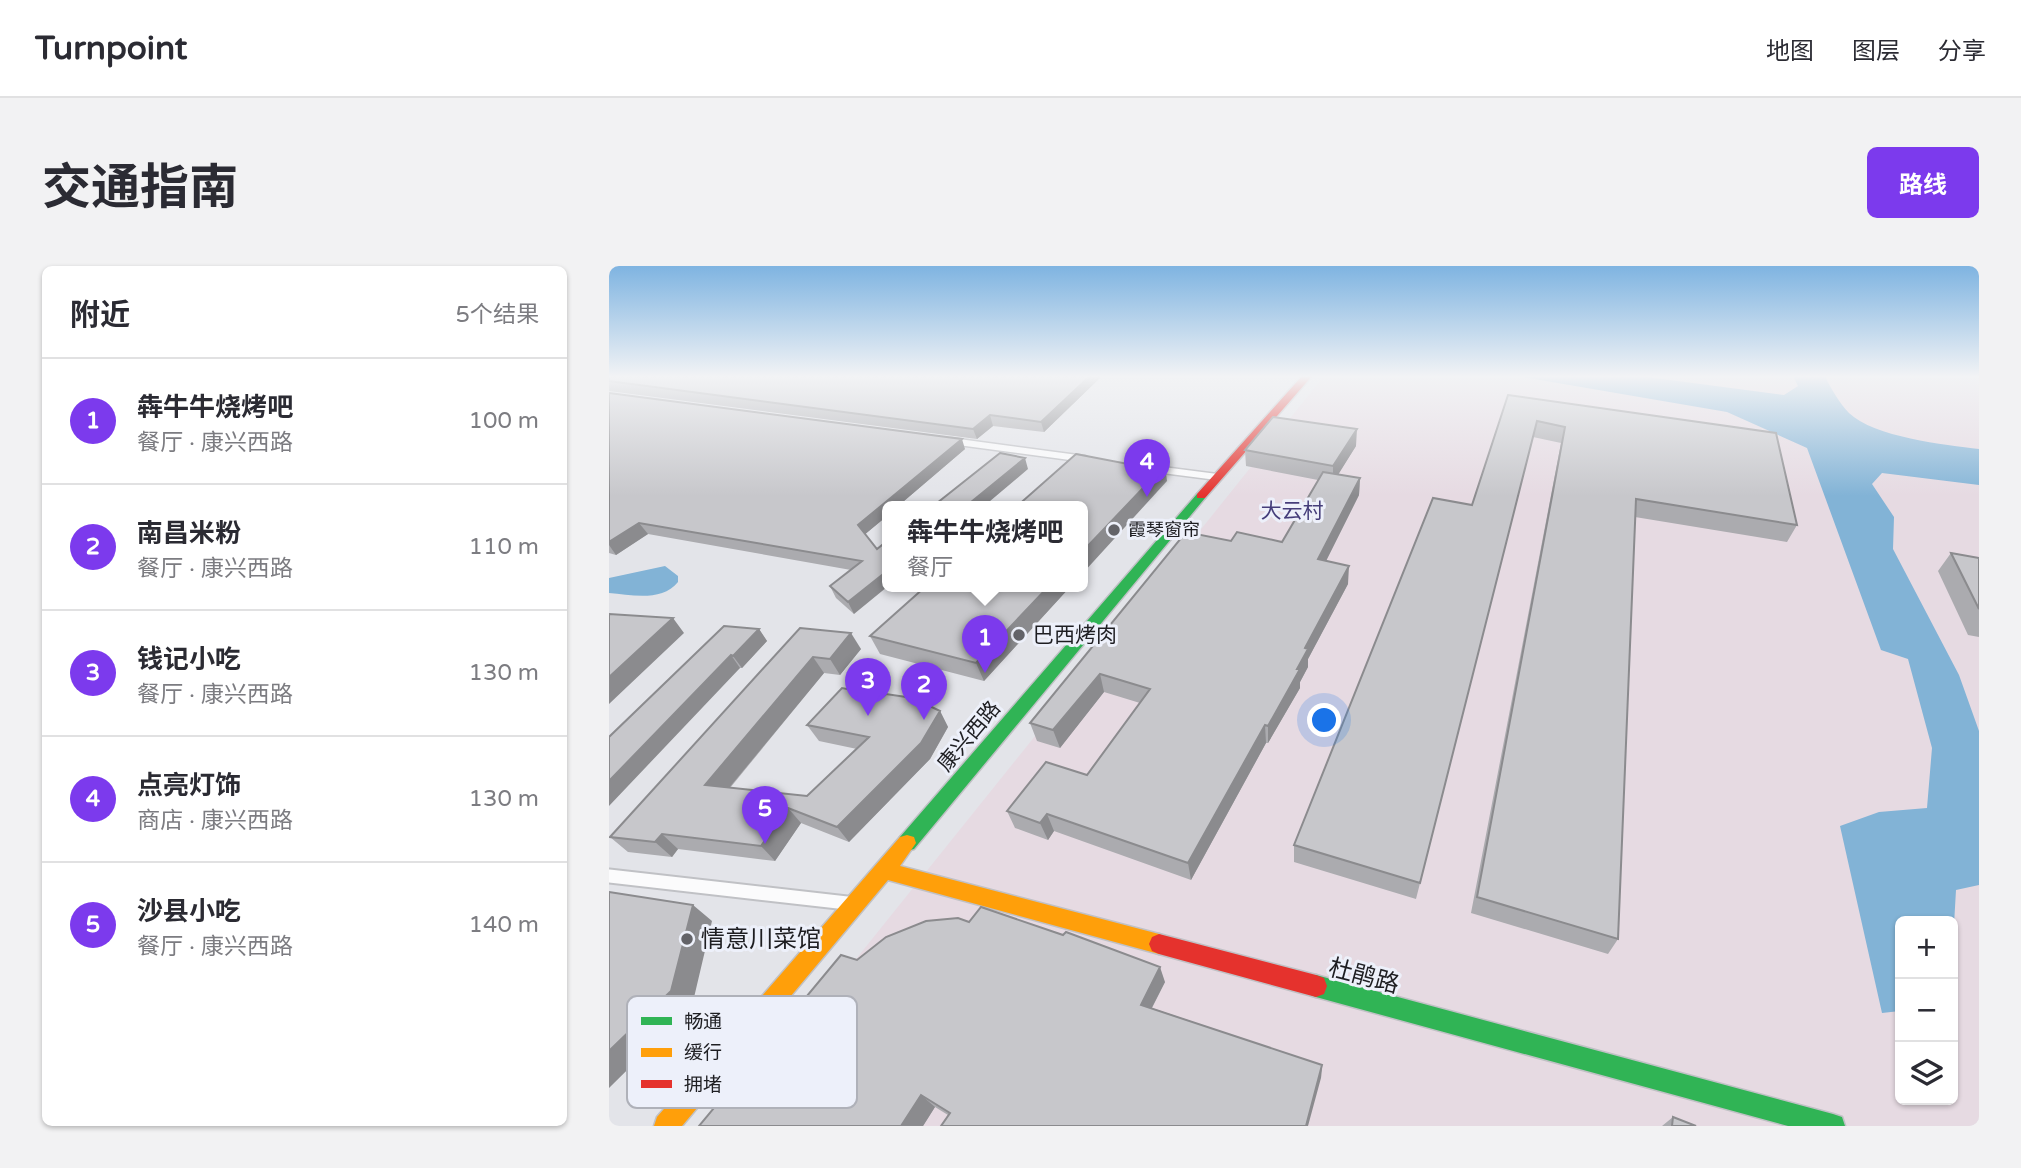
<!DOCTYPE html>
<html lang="zh">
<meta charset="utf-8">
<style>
:root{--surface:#fff;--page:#f2f2f3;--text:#2b2b33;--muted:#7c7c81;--line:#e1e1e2;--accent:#7c3aed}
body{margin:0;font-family:"Varela Round","Noto Sans SC",sans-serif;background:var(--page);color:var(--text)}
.controls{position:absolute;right:21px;bottom:21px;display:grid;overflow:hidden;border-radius:10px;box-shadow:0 2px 5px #0004}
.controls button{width:63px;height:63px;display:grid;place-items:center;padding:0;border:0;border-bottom:2px solid var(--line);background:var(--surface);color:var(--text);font:35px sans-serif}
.you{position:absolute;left:716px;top:455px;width:24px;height:24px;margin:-18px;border:5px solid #fff;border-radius:50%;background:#1a73e8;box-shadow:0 0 0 10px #1a73e833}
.badge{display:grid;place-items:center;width:46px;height:46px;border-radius:50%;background:var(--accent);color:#fff;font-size:23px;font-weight:700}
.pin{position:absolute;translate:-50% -58px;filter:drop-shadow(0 2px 4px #0008)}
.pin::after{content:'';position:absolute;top:37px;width:24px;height:21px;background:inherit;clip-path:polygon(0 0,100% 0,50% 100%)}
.popup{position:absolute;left:273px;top:235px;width:206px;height:91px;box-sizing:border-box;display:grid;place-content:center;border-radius:10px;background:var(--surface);filter:drop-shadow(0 2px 5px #0005);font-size:23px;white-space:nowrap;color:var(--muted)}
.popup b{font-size:26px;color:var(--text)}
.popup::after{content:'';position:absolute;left:50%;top:100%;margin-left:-14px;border:14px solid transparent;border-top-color:var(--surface)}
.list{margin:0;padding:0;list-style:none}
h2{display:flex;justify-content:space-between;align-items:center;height:91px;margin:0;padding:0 28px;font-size:30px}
h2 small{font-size:23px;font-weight:400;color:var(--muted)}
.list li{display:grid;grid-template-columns:46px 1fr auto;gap:21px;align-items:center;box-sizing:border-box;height:126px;padding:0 28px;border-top:2px solid var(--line)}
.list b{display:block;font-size:26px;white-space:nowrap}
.list p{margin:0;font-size:23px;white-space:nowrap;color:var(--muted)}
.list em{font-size:23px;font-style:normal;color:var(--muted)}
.icon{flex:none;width:38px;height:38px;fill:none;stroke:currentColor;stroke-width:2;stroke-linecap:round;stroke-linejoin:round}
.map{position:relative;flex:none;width:1370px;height:860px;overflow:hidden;border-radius:10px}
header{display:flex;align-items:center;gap:42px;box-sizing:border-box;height:98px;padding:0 35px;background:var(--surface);border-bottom:2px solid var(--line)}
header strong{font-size:33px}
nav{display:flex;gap:38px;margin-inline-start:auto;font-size:24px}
.intro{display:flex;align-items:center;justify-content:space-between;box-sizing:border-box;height:168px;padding:0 42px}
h1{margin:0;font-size:49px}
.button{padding:18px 32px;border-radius:10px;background:var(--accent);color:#fff;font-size:24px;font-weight:700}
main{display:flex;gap:42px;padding:0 42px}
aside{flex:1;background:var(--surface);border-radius:10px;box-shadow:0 2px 5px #0004}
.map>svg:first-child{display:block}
</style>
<header>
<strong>Turnpoint</strong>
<nav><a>地图</a><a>图层</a><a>分享</a></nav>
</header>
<div class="intro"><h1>交通指南</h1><a class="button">路线</a></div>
<main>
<aside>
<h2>附近<small>5个结果</small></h2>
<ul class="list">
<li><span class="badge">1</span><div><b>犇牛牛烧烤吧</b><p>餐厅 · 康兴西路</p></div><em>100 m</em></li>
<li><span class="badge">2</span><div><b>南昌米粉</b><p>餐厅 · 康兴西路</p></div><em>110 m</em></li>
<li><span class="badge">3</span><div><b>钱记小吃</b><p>餐厅 · 康兴西路</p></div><em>130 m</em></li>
<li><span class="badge">4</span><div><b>点亮灯饰</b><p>商店 · 康兴西路</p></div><em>130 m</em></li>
<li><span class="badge">5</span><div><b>沙县小吃</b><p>餐厅 · 康兴西路</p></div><em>140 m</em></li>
</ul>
</aside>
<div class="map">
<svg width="1370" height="860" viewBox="0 0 1370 860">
<rect width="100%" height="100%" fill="#e3e4e9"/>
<path fill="#e6dae2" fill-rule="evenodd" d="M715,110H1370V860H113ZM1291,655H1344V834H1291Z"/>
<path fill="#82b3d6" d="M907,110H1031L1175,129L1189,120L1184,110H1216C1221,121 1231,138 1240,147C1265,171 1336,179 1370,183V219L1273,207L1263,218L1285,251L1284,283L1350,409L1370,465V619L1347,624L1344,676V655H1291V745L1273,747L1231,560L1270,546L1318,542L1323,482L1299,393L1272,384L1198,182L1118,146Z
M56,300L69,310V316C53,336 23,329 0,327V312Z"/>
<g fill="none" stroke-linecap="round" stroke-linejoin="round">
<defs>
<path id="lane-far1" d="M342,175L476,193
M546,203L608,211"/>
<path id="lane" d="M0,610L238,637"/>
<path id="fast" d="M592,227L596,228V232L305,583L298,585L291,583L289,577L291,571L588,228Z
M707,709L1224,848L1233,851L1236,860H1179L707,731L699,728L696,720L699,712Z"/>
<path id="slow" d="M298,569L305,571L307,577L291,600L550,668L557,671L560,678L557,685L550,688L279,614L73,860H45L48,851L291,571Z"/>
<path id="jam" d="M693,110H703L596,232H588V228Z
M550,668L707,709L715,712L718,720L715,728L707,731L550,688L543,685L540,678L543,671Z"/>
</defs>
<use href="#lane-far1" stroke="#c0c1c5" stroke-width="9"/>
<use href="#lane" stroke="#c0c1c5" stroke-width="17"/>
<use href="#fast" stroke="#c0c1c5" stroke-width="3"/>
<use href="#slow" stroke="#c0c1c5" stroke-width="3"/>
<use href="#jam" stroke="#c0c1c5" stroke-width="3"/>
<use href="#lane-far1" stroke="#fbfbfc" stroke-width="6"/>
<use href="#lane" stroke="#fbfbfc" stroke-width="13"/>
<use href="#fast" fill="#30b455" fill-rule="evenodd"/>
<use href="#slow" fill="#ff9f0a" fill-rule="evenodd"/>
<use href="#jam" fill="#e5322d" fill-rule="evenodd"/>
</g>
<path fill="#ababaf" d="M0,110H493L435,166L384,160L368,173L0,125Z
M0,127L356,183L288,241H278V250L256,268L245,348L227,332L221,320L242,304L39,268L7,289L0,287Z
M899,129L1188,259L1178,276L1026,251L1009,673L999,688L862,647L952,177L924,171L807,633L685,596V579L863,239Z
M747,180L729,208L751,212L750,229L717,295L739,318L699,393V401L691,416V422L659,477H657L582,614L445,565L439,574L406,562L398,545L478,509L531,437L495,426L451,482L428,475L421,457L673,276L709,214L637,200L636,184Z
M1342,287L1370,292V371L1359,369L1329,305Z
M316,321H461L375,415L271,388L261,370Z
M191,362L252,383L231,409L215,407L121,522L198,530L248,483L210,475L198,459L331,445L339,461L321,493L240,576L192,557L166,595L69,583L63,591L19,586L1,571Z
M150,363L158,375L133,402H131L0,471Z
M248,694L556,716L543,742L713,799L712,812L339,849L326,841L314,860H90Z
M1064,851L1087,860H1053Z"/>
<path fill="#8b8b8e" d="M481,110H493L435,166L432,156Z
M381,149L384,160L368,173L364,163Z
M748,163L747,180L724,217V200Z
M353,173L356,183L288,241H278V250L254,270L249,259Z
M416,192L419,203L374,241H356Z
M556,199L558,215L474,307V285Z
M751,212L750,229L709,311V293Z
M30,257L39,268L7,289L0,279V276Z
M740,300L739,318L699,393V401L691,416V422L659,477V460L688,403L696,382Z
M278,305V321L245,348L239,336Z
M439,321H461L375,415L367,397Z
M64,352L75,367L0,438V411Z
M150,363L158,375L133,402L124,390Z
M242,367L252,383L231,409L221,393Z
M122,389L131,402L0,540V515Z
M204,391L215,407L110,534L96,519Z
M491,408L495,426L451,482L444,464Z
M331,445L339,461L321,493L240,576L228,561Z
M656,459L657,477L582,614L579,597Z
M179,542L192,557L166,595L152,580Z
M438,548L445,565L439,574L431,557Z
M53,568L69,583L63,591L46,576Z
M84,639L103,655L83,740L0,822V785Z
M551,701L556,716L537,753L532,739Z
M713,799L712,812L699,860H697Z
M312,829L326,841L314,860H292Z"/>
<path fill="#c7c7cb" stroke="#8b8b8e" stroke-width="2" d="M0,110H481L432,156L381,149L364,163L0,115Z
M0,127L353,173L249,259L268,283L278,275V305L239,336L221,320L253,295L30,257L0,276Z
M899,129L1167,167L1188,259L1027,233L1009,673L868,631L956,161L928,155L811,617L685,579L824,232L863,239Z
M664,151L748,163L724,200L636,184Z
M391,187L416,192L356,241H323Z
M467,188L524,199L529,194L556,199L474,285V241H407Z
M714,206L751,212L709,293L740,300L696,382L699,383L688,403H691L659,460L656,459L579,597L438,548L431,557L398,545L437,496L478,509L541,423L491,408L444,464L421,457L577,266L622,275L628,266L673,276Z
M1342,287L1370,292V343Z
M316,321H439L367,397L261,370Z
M0,348L64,352L0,411Z
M115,360L150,363L124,390L122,389L0,515V471Z
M191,362L242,367L221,393L204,391L96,519L198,530L260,471L198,459L233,422L275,430L277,428L304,432L331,445L312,477L228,561L179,542L152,580L53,568L46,576L1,571Z
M0,626L84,639L62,725L0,785Z
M372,641L454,669L457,666L551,701L532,739L713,799L697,860H332L341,847L312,829L292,860H90L232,689L248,694L277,671L317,655L349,652L360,656Z
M1064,851L1087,860H1063Z"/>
<linearGradient id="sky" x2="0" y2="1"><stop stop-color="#7fb4e1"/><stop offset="0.48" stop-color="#f2f3f5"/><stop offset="1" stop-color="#f2f3f5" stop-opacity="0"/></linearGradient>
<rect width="1370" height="230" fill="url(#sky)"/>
<g fill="#636368" stroke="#edf0fa" stroke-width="2.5">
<circle cx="505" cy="264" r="7"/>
<circle cx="410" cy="369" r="7"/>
<circle cx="78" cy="673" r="7"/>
</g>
<g text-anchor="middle" stroke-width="6" stroke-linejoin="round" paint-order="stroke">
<g font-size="18" fill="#1e1e22" stroke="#edf0fa" text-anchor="start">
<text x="519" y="270">霞琴窗帘</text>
</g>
<g font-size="21" fill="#453d7a" stroke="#edf0fa">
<text x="683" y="252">大云村</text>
</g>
<g font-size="21" fill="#1e1e22" stroke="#edf0fa" text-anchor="start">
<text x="424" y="376">巴西烤肉</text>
</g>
<g font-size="21" fill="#1e1e22" stroke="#edf0fa">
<text transform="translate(360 470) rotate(-50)" y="7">康兴西路</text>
</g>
<g font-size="24" fill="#1e1e22" stroke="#edf0fa" text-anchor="start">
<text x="92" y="681">情意川菜馆</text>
</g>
<g font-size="24" fill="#1e1e22" stroke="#edf0fa">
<text transform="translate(755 710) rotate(15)" y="8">杜鹃路</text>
</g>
</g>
<rect x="18" y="730" width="230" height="112" rx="10" fill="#edf0fa" stroke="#afb1b9" stroke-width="2"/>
<rect x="32" y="751" width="31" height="8" fill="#30b455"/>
<rect x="32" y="782" width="31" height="9" fill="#ff9f0a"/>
<rect x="32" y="814" width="31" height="8" fill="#e5322d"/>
<g font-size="19" fill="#1e1e22">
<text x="75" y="762">畅通</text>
<text x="75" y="793">缓行</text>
<text x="75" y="825">拥堵</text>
</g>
</svg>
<div class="controls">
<button>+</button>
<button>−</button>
<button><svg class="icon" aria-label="layers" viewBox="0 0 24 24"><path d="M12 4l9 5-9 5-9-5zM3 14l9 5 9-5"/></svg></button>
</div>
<div class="you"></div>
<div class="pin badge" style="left:376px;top:407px">1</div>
<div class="popup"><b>犇牛牛烧烤吧</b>餐厅</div>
<div class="pin badge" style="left:315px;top:454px">2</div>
<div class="pin badge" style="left:259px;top:450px">3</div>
<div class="pin badge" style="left:538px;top:231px">4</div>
<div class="pin badge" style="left:156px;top:578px">5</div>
</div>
</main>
